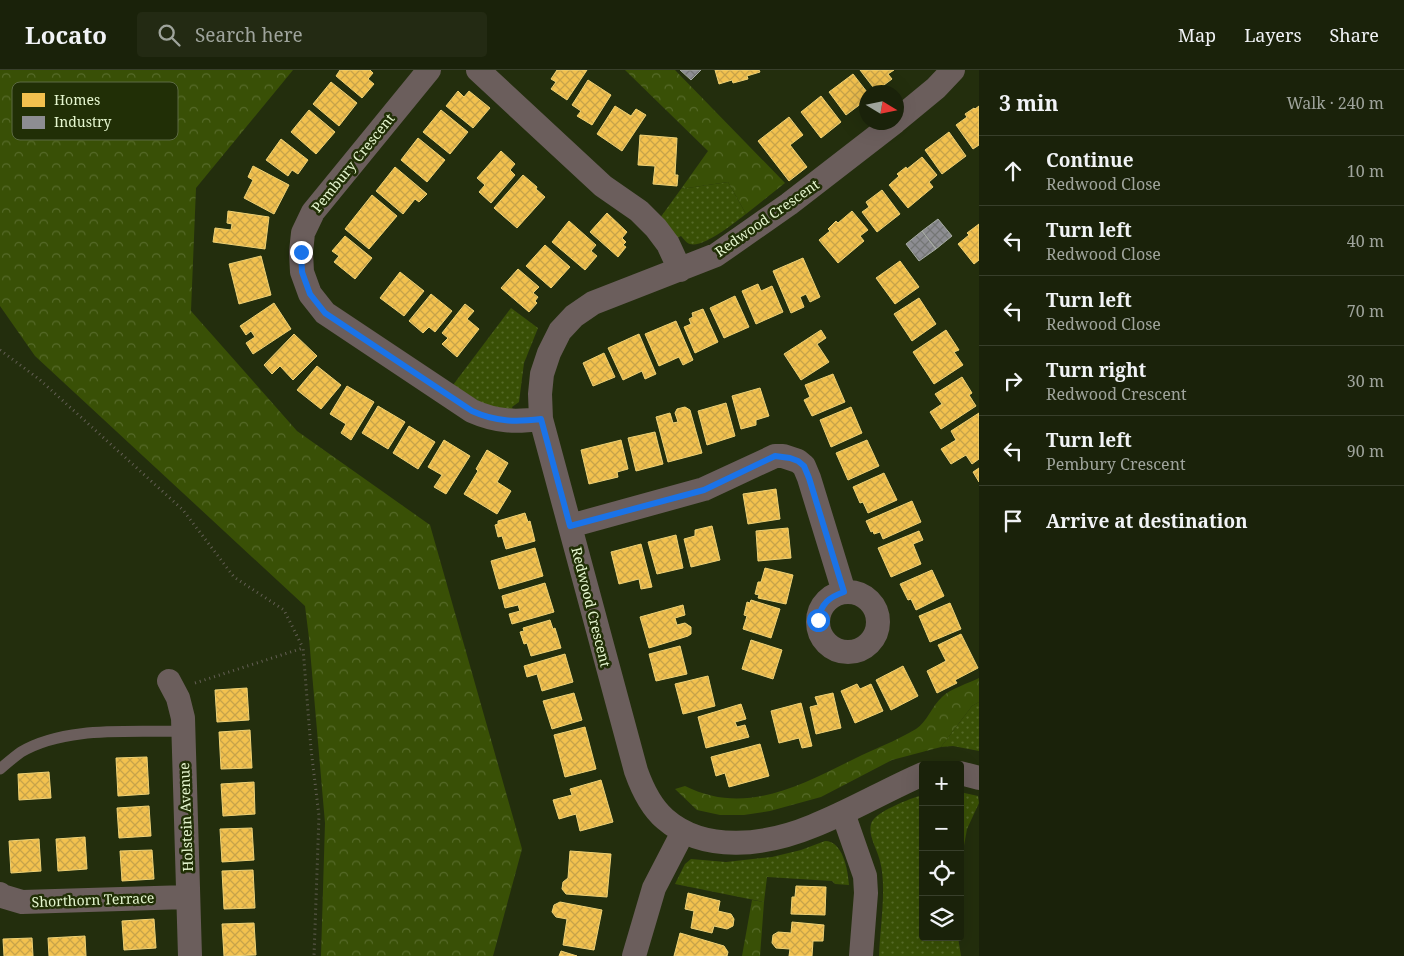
<!DOCTYPE html>
<meta charset="utf-8">
<style>
:root{--surface:#1a220a;--page:#232a13;--text:#f1f3f6;--muted:#9fa49c;--line:#383f2b}
body{margin:0;font-family:"Noto Serif",serif;background:var(--page);color:var(--text)}
.controls{position:absolute;right:15px;bottom:15px;display:grid;overflow:hidden;border-radius:5px;box-shadow:0 5px 20px #0002}
.controls button{width:45px;height:45px;display:grid;place-items:center;padding:0;border:0;border-bottom:1px solid var(--line);background:var(--surface);color:var(--text);font:25px sans-serif}
.compass{position:absolute;left:859px;top:15px;width:45px;height:45px;border-radius:50%;background:var(--surface);box-shadow:0 5px 20px #0002;rotate:100deg}
.stop{position:absolute;width:15px;height:15px;margin:-11px;border:4px solid #1a73e8;border-radius:50%;background:#fff}
.stop.end{background:#1a73e8;border-color:#fff;box-shadow:0 1px 5px #0008}
.list{margin:0;padding:0;list-style:none}
h2{display:flex;justify-content:space-between;align-items:center;height:65px;margin:0;padding:0 20px;font-size:21px}
h2 small{font-size:16px;font-weight:400;color:var(--muted)}
.list li{display:grid;grid-template-columns:32px 1fr auto;gap:15px;align-items:center;box-sizing:border-box;height:70px;padding:0 20px;border-top:1px solid var(--line)}
.list b{display:block;font-size:19px;white-space:nowrap}
.list p{margin:0;font-size:16px;white-space:nowrap;color:var(--muted)}
.list em{font-size:16px;font-style:normal;color:var(--muted)}
.icon{flex:none;width:28px;height:28px;fill:none;stroke:currentColor;stroke-width:2;stroke-linecap:round;stroke-linejoin:round}
.map{position:relative;flex:none;width:979px;height:886px;overflow:hidden}
header{display:flex;align-items:center;gap:30px;box-sizing:border-box;height:70px;padding:0 25px;background:var(--surface);border-bottom:1px solid var(--line)}
header strong{font-size:24px}
nav{display:flex;gap:28px;margin-inline-start:auto;font-size:18px}
.search{width:350px;height:45px;background:var(--page);display:flex;align-items:center;gap:12px;box-sizing:border-box;padding:0 18px;border-radius:5px;color:var(--muted);font-size:19px}
main{display:flex}
aside{flex:1;background:var(--surface)}
.map>svg:first-child{display:block}
</style>
<header>
<strong>Locato</strong>
<div class="search"><svg class="icon" aria-label="search" viewBox="0 0 24 24"><circle cx="10" cy="10" r="6"/><path d="M15 15l6 6"/></svg>Search here</div>
<nav><a>Map</a><a>Layers</a><a>Share</a></nav>
</header>
<main>
<div class="map">
<svg width="979" height="886" viewBox="0 0 979 886">
<defs>
<pattern id="grass-dots" width="8" height="8" patternUnits="userSpaceOnUse" patternTransform="scale(1.25)"><rect width="8" height="8" fill="#395006"/><path d="M2 2h.1M6 6h.1" fill="none" stroke="#566a29" stroke-width="1.8" stroke-linecap="round"/></pattern>
<pattern id="forest-crowns" width="20" height="18" patternUnits="userSpaceOnUse" patternTransform="scale(1.25)"><rect width="20" height="18" fill="#395006"/><path d="M2 6a3 3 0 1 1 6 0M12 15a3 3 0 1 1 6 0" fill="none" stroke="#566a29"/></pattern>
<pattern id="homes-cross-hatch" width="8" height="8" patternUnits="userSpaceOnUse" patternTransform="scale(1.25)"><rect width="8" height="8" fill="#f2c14e"/><path d="M0 0l8 8M0 8l8-8" fill="none" stroke="#c7a34a"/></pattern>
<pattern id="industry-cross-hatch" width="8" height="8" patternUnits="userSpaceOnUse" patternTransform="scale(1.25)"><rect width="8" height="8" fill="#8d8d92"/><path d="M0 0l8 8M0 8l8-8" fill="none" stroke="#747675"/></pattern>
</defs>
<rect width="100%" height="100%" fill="#232e0d"/>
<path fill="url(#grass-dots)" d="M728,112L746,144C735,152 704,178 690,174C686,173 684,169 681,166L675,169L660,148L681,119Z
M511,238L538,258L524,293L519,332L512,337L514,342L489,338L453,315Z
M979,632V681L953,676L941,677L972,636Z
M960,722L978,726L979,733L967,759L960,798Z
M923,725V867H958L961,886H879C880,858 887,817 880,791C877,779 868,766 871,754C874,742 911,728 923,725Z
M825,771C843,771 848,800 849,815L835,814L832,811L767,807L764,832L675,814L685,794L691,789L726,792L772,787L801,780Z"/>
<path fill="url(#forest-crowns)" d="M0,0H293L196,118L191,241L297,361L430,455L522,779L493,886H321L325,753L309,568L305,536L35,286L0,236Z
M625,0H675L785,113L746,144L728,112L681,119L708,81Z
M979,608V632L972,636L941,677L892,690L821,727L770,741L744,745H720L697,740L675,719L685,716C745,746 799,716 854,689C874,679 896,671 916,659C927,652 932,636 942,627C950,619 969,613 979,608Z
M752,830L764,832L760,886H742Z"/>
<path fill="url(#homes-cross-hatch)" stroke="#eed175" d="M340,0H370L373,3L368,9L374,14L362,28L336,6Z
M557,0H587L567,30L551,19L556,12L551,9Z
M715,0H759L760,2L747,6L748,9L733,13L732,10L719,14Z
M860,0H894L888,4L892,9L876,21Z
M853,4L867,22L866,30L846,45L829,22Z
M588,10L611,25L592,55L577,46L581,41L572,35Z
M331,12L357,33L339,56L313,34Z
M458,21L464,27L469,21L490,38L473,58L446,36Z
M821,26L841,52L821,68L801,42Z
M615,36L631,46L636,39L646,45L622,81L597,64Z
M979,36V75L973,79L956,55L967,47L965,44L974,38L975,39Z
M309,40L335,62L316,84L291,62Z
M441,40L468,62L450,84L423,62Z
M789,47L803,65L790,75L807,97L789,111L758,71Z
M949,62L966,86L942,104L925,80Z
M640,65L677,68L675,105H678L677,116L653,114L655,96L638,95Z
M418,68L445,90L427,112L401,90Z
M281,69L308,90L298,104L292,100L288,106L266,90Z
M501,81L515,94L510,100L515,105L491,133L479,122L485,115L477,108Z
M922,87L937,105L929,112L933,117L908,138L889,115L899,106L897,104L906,97L907,99Z
M253,96L289,115L274,144L244,128L253,110L248,107Z
M395,97L427,124L419,132L415,129L403,144L376,121Z
M523,105L537,117L536,119L545,127L517,158L494,138Z
M882,120L900,144L877,162L862,142L869,137L866,132Z
M372,125L397,146L369,179L345,159Z
M228,141L269,147L265,179L213,172L215,158L231,160L232,154L227,153Z
M852,141L868,160L860,166L864,171L838,193L819,170L830,161L828,159L836,151L838,153Z
M607,143L627,162L622,168L626,172L623,175L626,177L618,187L590,162Z
M569,151L596,175L591,181L597,186L585,200L552,172Z
M979,154V190L974,194L958,174L969,165L967,163Z
M345,166L372,188L355,209L334,192L339,186L332,181Z
M545,175L570,197L551,218L526,196Z
M261,186L271,225L239,234L229,194Z
M803,188L820,227L810,232L806,224L800,227L804,237L791,243L773,201Z
M900,191L919,217L895,234L876,208Z
M518,199L539,217L533,223L538,227L535,231L537,233L529,242L501,218Z
M400,202L424,221L404,246L380,228Z
M758,214L761,221L772,216L783,242L756,254L742,221Z
M431,224L452,241L435,262L429,257L423,263L409,251Z
M735,226L749,257L724,268L710,238Z
M919,228L936,254L912,271L894,244Z
M274,233L291,259L253,284L246,273L255,267L251,261L246,265L240,256Z
M465,234L474,241L467,249L479,259L457,287L442,274L448,268L442,263Z
M703,239L718,272L695,283L684,257L691,254L689,249L693,247L692,243Z
M676,251L693,290L683,295L679,287L659,296L645,264Z
M821,260L826,268L817,274L829,292L801,310L784,284Z
M946,260L959,280L954,282L963,295L934,314L913,282Z
M294,264L317,286L293,310L280,296L272,304L264,295Z
M639,264L656,304L645,309L642,301L623,310L608,278Z
M604,283L615,307L593,316L583,293Z
M317,296L341,315L321,339L297,320Z
M833,304L845,332L812,346L804,330L810,327L805,315Z
M962,307L972,323L969,325L976,336L941,359L930,342L942,334L935,324Z
M347,316L374,332L351,370L341,363L346,354L330,344Z
M760,318L769,346L756,350V355L741,359L732,326Z
M726,333L735,366L707,375L698,341Z
M378,336L405,352L388,379L362,363Z
M685,337L690,340L702,383L668,392L656,347L670,343L673,353L678,352L675,343L677,339Z
M851,337L862,363L831,377L820,350Z
M979,343V389L972,394L966,385L951,394L941,379L956,370L951,361Z
M409,356L435,372L418,399L393,383Z
M655,362L663,394L636,401L628,368Z
M444,370L470,386L446,424L434,417L442,405L428,397Z
M621,370L628,399L617,402L618,407L589,414L581,380Z
M867,370L879,396L848,410L836,383Z
M487,380L508,393L497,412L511,421L497,444L464,424L478,401L476,399Z
M979,398V412L973,402Z
M884,403L897,430L868,443L863,432L860,433L853,417Z
M776,419L780,449L748,454L743,424Z
M912,431L921,452L883,469L880,462L874,464L873,461L871,462L866,451Z
M525,443L528,452L530,451L535,471L506,479L502,466L498,467L495,455L498,454V451Z
M712,456L720,490L691,497L684,469L695,466V460Z
M788,458L791,488L758,491L756,461Z
M919,461L923,470L913,474L921,494L891,507L878,478Z
M676,465L683,498L657,504L648,472Z
M641,474L652,517L641,519L639,509L619,514L611,482Z
M535,478L543,506L499,519L491,491Z
M765,498L793,505L786,534L758,528L759,525L755,524L758,512H761Z
M932,500L944,526L916,540L911,529L908,530L900,514Z
M545,513L554,542L512,554L509,544L520,541L518,535L505,538L502,526Z
M751,530L780,539L771,568L743,559L747,546L744,545L747,532L750,533Z
M950,533L961,559L930,572L919,546Z
M683,535L685,545L675,548L677,555L685,553L691,557V564L688,566L649,578L640,547Z
M550,550L553,559L555,558L561,578L531,586L527,573L524,574L520,562L524,561L523,558Z
M961,564L978,598L955,610L957,613L937,623L927,601L946,591L938,575Z
M751,570L782,580L773,609L742,599Z
M680,576L687,604L656,611L649,584Z
M565,584L573,612L542,621L537,604L527,607L524,596Z
M903,596L918,626L891,640L876,610Z
M708,606L715,636L683,644L675,614Z
M857,614L860,619L871,614L883,641L855,653L841,621Z
M247,618L249,650L217,652L215,620Z
M574,623L582,650L552,659L543,631Z
M833,623L841,658L816,664L810,637L818,635L815,627Z
M801,633L812,676L802,678L799,668L779,673L771,641Z
M741,634L746,649L735,652L737,657L745,655L749,667L706,678L698,647Z
M585,657L596,699L565,707L554,665Z
M250,660L252,698L221,699L219,662Z
M760,674L769,706L729,717L725,703L716,706L711,687Z
M147,687L149,724L118,726L116,688Z
M49,702L51,728L19,730L18,704Z
M601,710L613,752L580,761L576,744L559,749L553,730L572,725L570,719Z
M254,712L255,744L223,746L221,714Z
M149,736L151,766L119,768L117,738Z
M252,758L254,790L222,792L220,759Z
M85,767L87,799L58,801L56,769Z
M39,769L41,801L11,803L9,771Z
M152,780L154,809L122,811L120,781Z
M570,781L611,784L607,827L566,824L562,819L563,812L568,808Z
M253,800L255,838L224,839L222,801Z
M796,816L826,817L825,845L791,844L792,827H795Z
M688,823L720,831L718,841L731,844L734,849L733,856L727,859L714,856L712,863L691,858L694,841L685,839Z
M560,832L602,840L594,880L563,875L567,849L556,847L552,842L554,835Z
M154,849L156,878L124,880L122,851Z
M792,852L824,855L823,871H813L812,886H789L790,879L776,878L772,873L773,865L778,862L791,863Z
M254,853L256,885L224,886L222,854Z
M680,863L724,876L728,882L727,886H674Z
M85,866L86,886H49L48,868Z
M32,868L33,886H4L3,869Z
M561,881L577,886H559Z"/>
<path fill="url(#industry-cross-hatch)" stroke="#a7aca4" d="M680,0H701L691,10Z
M938,149L952,166L936,179L922,161Z
M922,161L936,179L919,191L906,174Z"/>
<g fill="none" stroke-linecap="round" stroke-linejoin="round">
<path stroke="#645f55" stroke-width="3" stroke-dasharray="1 4" stroke-linecap="butt" d="M0,280L39,309L183,440L234,507L284,540L303,578
M195,613L303,578L311,679L319,746L314,886"/>
<path stroke="#6b5e5c" stroke-width="11" d="M0,699C7,693 14,687 21,682C67,655 133,663 184,661"/>
<path stroke="#6b5e5c" stroke-width="24" d="M429,0L313,142L303,163L301,182L302,202L310,224L325,243L472,341C497,352 515,352 541,349
M478,0L603,116L639,141L656,158L668,174L680,200
M896,51L936,18L953,0
M895,52L789,134L716,185L593,233L574,246L560,261L549,283L542,304L540,324L541,349L636,701C642,718 651,737 665,749C705,784 767,775 813,756C851,741 886,720 923,704
M570,456L704,419L775,386H783L798,391L804,396L809,408L844,522
M818 552a30 30 0 1 1 60 0a30 30 0 1 1-60 0Z
M169,611L178,628L183,648L190,886
M960,703L979,708
M843,743L865,806L866,823L861,886
M0,824L2,826L22,832L188,827
M634,886L654,818L683,762"/>
</g>
<g fill="none" stroke-linecap="round" stroke-linejoin="round">
<path stroke="#1a73e8" stroke-width="6" d="M301,182L302,202L310,224L325,243L472,341C496,352 516,352 541,349L570,456L704,420L775,386L790,388L798,391L804,396L809,408L844,522C829,527 821,534 818,550"/>
</g>
<g text-anchor="middle" stroke-width="5" stroke-linejoin="round" paint-order="stroke">
<g font-size="14" fill="#e5f6cf" stroke="#212f06">
<text transform="translate(353 93) rotate(-51)" y="5">Pembury Crescent</text>
<text transform="translate(767 148) rotate(-35)" y="5">Redwood Crescent</text>
<text transform="translate(591 537) rotate(76)" y="5">Redwood Crescent</text>
<text transform="translate(186 747) rotate(-92)" y="5">Holstein Avenue</text>
<text transform="translate(93 830) rotate(-2)" y="5">Shorthorn Terrace</text>
</g>
</g>
<rect x="12" y="12" width="166" height="58" rx="8" fill="#212f06" stroke="#5c6b42" stroke-width="1"/>
<rect x="22" y="23" width="23" height="14" fill="#f2c14e"/>
<rect x="22" y="46" width="23" height="13" fill="#8d8d92"/>
<g font-size="14" fill="#e5f6cf">
<text x="54" y="35">Homes</text>
<text x="54" y="57">Industry</text>
</g>
</svg>
<div class="controls">
<button>+</button>
<button>−</button>
<button><svg class="icon" aria-label="locate" viewBox="0 0 24 24"><circle cx="12" cy="12" r="6"/><path d="M12 2v4M12 18v4M2 12h4M18 12h4"/></svg></button>
<button><svg class="icon" aria-label="layers" viewBox="0 0 24 24"><path d="M12 4l9 5-9 5-9-5zM3 14l9 5 9-5"/></svg></button>
</div>
<svg class="compass" viewBox="-18 -18 36 36"><path d="M0-13l5 13h-10z" fill="#e53935"/><path d="M0 13l5-13h-10z" fill="#9fa49c"/></svg>
<div class="stop" style="left:818px;top:550px"></div>
<div class="stop end" style="left:301px;top:182px"></div>
</div>
<aside>
<h2>3 min<small>Walk · 240 m</small></h2>
<ul class="list">
<li><svg class="icon" aria-label="ahead" viewBox="0 0 24 24"><path d="M12 20V5M6 11l6-6 6 6"/></svg><div><b>Continue</b><p>Redwood Close</p></div><em>10 m</em></li>
<li><svg class="icon" aria-label="left" viewBox="0 0 24 24"><path d="M17 20v-9H6M10 6l-5 5 5 5"/></svg><div><b>Turn left</b><p>Redwood Close</p></div><em>40 m</em></li>
<li><svg class="icon" aria-label="left" viewBox="0 0 24 24"><path d="M17 20v-9H6M10 6l-5 5 5 5"/></svg><div><b>Turn left</b><p>Redwood Close</p></div><em>70 m</em></li>
<li><svg class="icon" aria-label="right" viewBox="0 0 24 24"><path d="M7 20v-9h11M14 6l5 5-5 5"/></svg><div><b>Turn right</b><p>Redwood Crescent</p></div><em>30 m</em></li>
<li><svg class="icon" aria-label="left" viewBox="0 0 24 24"><path d="M17 20v-9H6M10 6l-5 5 5 5"/></svg><div><b>Turn left</b><p>Pembury Crescent</p></div><em>90 m</em></li>
<li><svg class="icon" aria-label="arrive" viewBox="0 0 24 24"><path d="M6 21V4h12l-3 4 3 4H6"/></svg><div><b>Arrive at destination</b></div></li>
</ul>
</aside>
</main>
